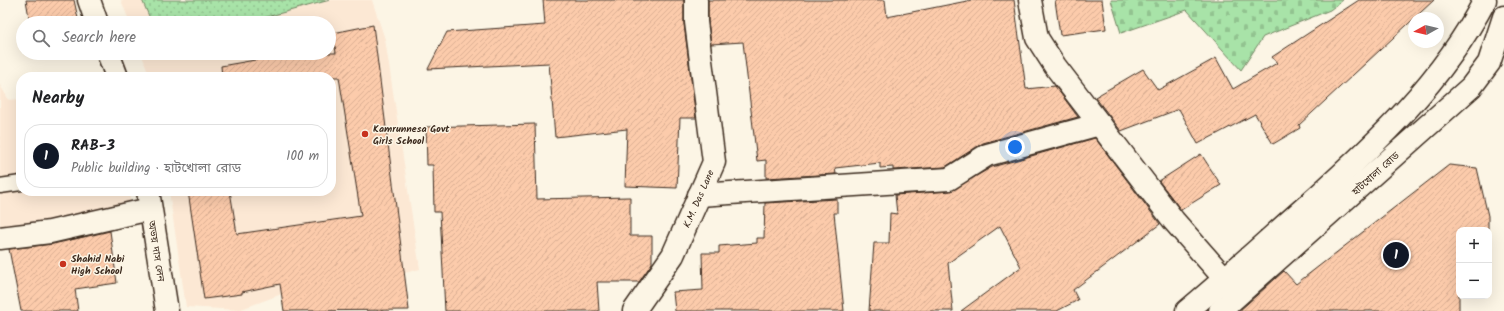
<!DOCTYPE html>
<meta charset="utf-8">
<style>
:root{--surface:#fff;--page:#f2f2f2;--text:#202124;--muted:#757577;--line:#e0e0e0;--accent:#111827}
body{margin:0;font-family:Kalam,"Noto Sans Bengali",sans-serif;background:var(--page);color:var(--text)}
.controls{position:absolute;right:12px;bottom:12px;display:grid;overflow:hidden;border-radius:8px;box-shadow:0 4px 16px #0002}
.controls button{width:36px;height:36px;display:grid;place-items:center;padding:0;border:0;border-bottom:1px solid var(--line);background:var(--surface);color:var(--text);font:20px sans-serif}
.compass{position:absolute;left:1408px;top:12px;width:36px;height:36px;border-radius:50%;background:var(--surface);box-shadow:0 4px 16px #0002;rotate:262deg}
.you{position:absolute;left:1015px;top:147px;width:14px;height:14px;margin:-10px;border:3px solid #fff;border-radius:50%;background:#1a73e8;box-shadow:0 0 0 6px #1a73e833}
.badge{display:grid;place-items:center;width:26px;height:26px;border-radius:50%;background:var(--accent);color:#fff;font-size:13px;font-weight:700}
.pin{position:absolute;translate:-50% -50%;border:2px solid #fff;box-shadow:0 1px 4px #0006}
.list{margin:0;padding:0;list-style:none}
h2{display:flex;justify-content:space-between;align-items:center;height:52px;margin:0;padding:0 16px;font-size:17px}
h2 small{font-size:13px;font-weight:400;color:var(--muted)}
.list li{display:grid;grid-template-columns:26px 1fr auto;gap:12px;align-items:center;box-sizing:border-box;height:64px;margin:0 8px 8px;padding:0 8px;border:1px solid var(--line);border-radius:16px}
.list b{display:block;font-size:15px;white-space:nowrap}
.list p{margin:0;font-size:13px;white-space:nowrap;color:var(--muted)}
.list em{font-size:13px;font-style:normal;color:var(--muted)}
.icon{flex:none;width:22px;height:22px;fill:none;stroke:currentColor;stroke-width:2;stroke-linecap:round;stroke-linejoin:round}
.map{position:relative;flex:none;width:1504px;height:311px;overflow:hidden}
.search{position:absolute;background:var(--surface);box-shadow:0 4px 16px #0002;left:16px;top:16px;width:320px;height:44px;display:flex;align-items:center;gap:10px;box-sizing:border-box;padding:0 14px;border-radius:22px;color:var(--muted);font-size:15px}
.panel{position:absolute;background:var(--surface);box-shadow:0 4px 16px #0002;left:16px;top:72px;width:320px;height:124px;border-radius:16px}
.map>svg:first-child{display:block}
</style>
<div class="map">
<svg width="1504" height="311" viewBox="0 0 1504 311">
<defs>
<pattern id="cemetery-stones" width="16" height="16" patternUnits="userSpaceOnUse"><rect width="16" height="16" fill="#a8e3a8"/><path d="M2 7V4a2 2 0 0 1 4 0v3zM10 15v-3a2 2 0 0 1 4 0v3z" fill="#92c390"/></pattern>
<pattern id="park-dots" width="8" height="8" patternUnits="userSpaceOnUse"><rect width="8" height="8" fill="#a8e3a8"/><path d="M2 2h.1M6 6h.1" fill="none" stroke="#92c390" stroke-width="1.8" stroke-linecap="round"/></pattern>
<pattern id="building-hatch" width="6" height="6" patternUnits="userSpaceOnUse"><rect width="6" height="6" fill="#fccbab"/><path d="M-1 1l2-2M0 6l6-6M5 7l2-2" fill="none" stroke="#d9ae93"/></pattern>
</defs>
<rect width="100%" height="100%" fill="#fcf5e5"/>
<filter id="ink" filterUnits="userSpaceOnUse"><feTurbulence type="fractalNoise" baseFrequency=".025" numOctaves="2"/><feDisplacementMap in="SourceGraphic" scale="8" xChannelSelector="R" yChannelSelector="G"/><feConvolveMatrix kernelMatrix="1 2 1 2 8 2 1 2 1" color-interpolation-filters="sRGB"/></filter>
<g filter="url(#ink)">
<path fill="#fce8d4" d="M121,0H372L385,39L420,269L339,290L306,285L239,310L186,307L169,191H331V77H150L141,53H329V23H130Z
M0,85L9,100L21,99V191H130V208L0,231Z"/>
<path fill="url(#cemetery-stones)" stroke="#728663" d="M1111,0H1343L1330,10L1263,37L1241,70L1187,10L1121,33Z"/>
<path fill="url(#park-dots)" stroke="#728663" d="M142,0H330L244,23H152Z"/>
<path fill="url(#building-hatch)" stroke="#3b2a1e" d="M26,0H74L79,23H30Z
M543,0H684V24L696,118H680L677,188L625,186L627,129L555,137L549,63L428,69L447,32L545,25Z
M708,0H885L887,17L972,0H1014L1026,89L1055,86L1078,117L983,143L945,167L893,170V167L880,168V163L835,168L836,174L766,178V160L757,161L743,42L711,44L708,21Z
M1055,0H1102L1106,29L1060,35Z
M1359,0H1434L1299,125L1300,128L1273,144L1255,114L1198,144L1179,109L1121,131L1095,97L1143,69L1158,90L1216,58L1233,89L1277,63L1272,57Z
M373,25L409,310L284,311L280,284L242,292V294L204,299L188,191H230L237,234L361,216L339,77H222L221,66L295,53H336L333,33Z
M535,124L537,199L630,197V236H652V263L639,282H597L599,311H445L440,212H434L433,165H427L426,127Z
M1095,138L1160,224L1073,290L1078,300L1057,311H961L1021,267L1000,226L948,263L953,311H869L874,243H889L890,213L897,214L895,195L950,191L992,167Z
M1201,154L1221,185L1181,210L1159,181Z
M1449,165L1477,168L1488,216V230H1459V311H1239L1284,271L1296,284Z
M837,199V213H834L844,311H675L673,292L703,290L702,253H719V246L757,243V238H764L765,203Z
M110,231L117,283L75,289L78,311H21L9,249L53,244Z"/>
<g fill="none" stroke-linecap="round" stroke-linejoin="round">
<defs>
<path id="service" d="M0,186L21,183"/>
<g id="minor">
<path d="M89,0L97,23"/>
<path d="M1030,0L1037,38L1055,66L1174,221L1225,279"/>
<path d="M108,53L117,77"/>
<path d="M148,191L167,311"/>
<path d="M699,195L949,179L987,155L1100,124"/>
<path d="M0,238L50,232L150,209"/>
<path id="s1" d="M634,311L673,255L714,162L696,22V0"/>
</g>
<path id="primary" d="M1220,311L1471,87L1489,63L1504,17"/>
<path id="motorway" d="M1187,311C1229,276 1269,239 1310,203C1377,143 1443,81 1485,0"/>
</defs>
<use href="#service" stroke="#3b2a1e" stroke-width="17"/>
<use href="#minor" stroke="#3b2a1e" stroke-width="25"/>
<use href="#primary" stroke="#3b2a1e" stroke-width="25"/>
<use href="#motorway" stroke="#3b2a1e" stroke-width="25"/>
<use href="#service" stroke="#fcf5e5" stroke-width="14"/>
<use href="#minor" stroke="#fcf5e5" stroke-width="22"/>
<use href="#primary" stroke="#fcf5e5" stroke-width="22"/>
<use href="#motorway" stroke="#fcf5e5" stroke-width="22"/>
</g>
</g>
<g fill="#c8321e" stroke="#fcf5e5" stroke-width="1.5">
<circle cx="365" cy="134" r="4"/>
<circle cx="63" cy="264" r="4"/>
</g>
<g text-anchor="middle" stroke-width="3" stroke-linejoin="round" paint-order="stroke">
<g font-size="10" font-weight="bold" fill="#3b2a1e" stroke="#fcf5e5" text-anchor="start">
<text x="373" y="132">Kamrunnesa Govt<tspan x="373" dy="12">Girls School</tspan></text>
<text x="71" y="262">Shahid Nabi<tspan x="71" dy="12">High School</tspan></text>
</g>
<g font-size="10" fill="#3b2a1e" stroke="#fcf5e5">
<text transform="translate(1375 173) rotate(-42)" y="4">হাটখোলা রোড</text>
<text dy="4" stroke="none"><textPath href="#s1" startOffset="130">K.M. Das Lane</textPath></text>
<text transform="translate(157 251) rotate(81)" y="4">অভয় দাস লেন</text>
</g>
</g>
</svg>
<div class="controls">
<button>+</button>
<button>−</button>
</div>
<svg class="compass" viewBox="-18 -18 36 36"><path d="M0-13l5 13h-10z" fill="#e53935"/><path d="M0 13l5-13h-10z" fill="#757577"/></svg>
<div class="you"></div>
<div class="pin badge" style="left:1396px;top:255px">1</div>
<div class="search"><svg class="icon" aria-label="search" viewBox="0 0 24 24"><circle cx="10" cy="10" r="6"/><path d="M15 15l6 6"/></svg>Search here</div>
<section class="panel">
<h2>Nearby<small></small></h2>
<ul class="list">
<li><span class="badge">1</span><div><b>RAB-3</b><p>Public building · হাটখোলা রোড</p></div><em>100 m</em></li>
</ul>
</section>
</div>
